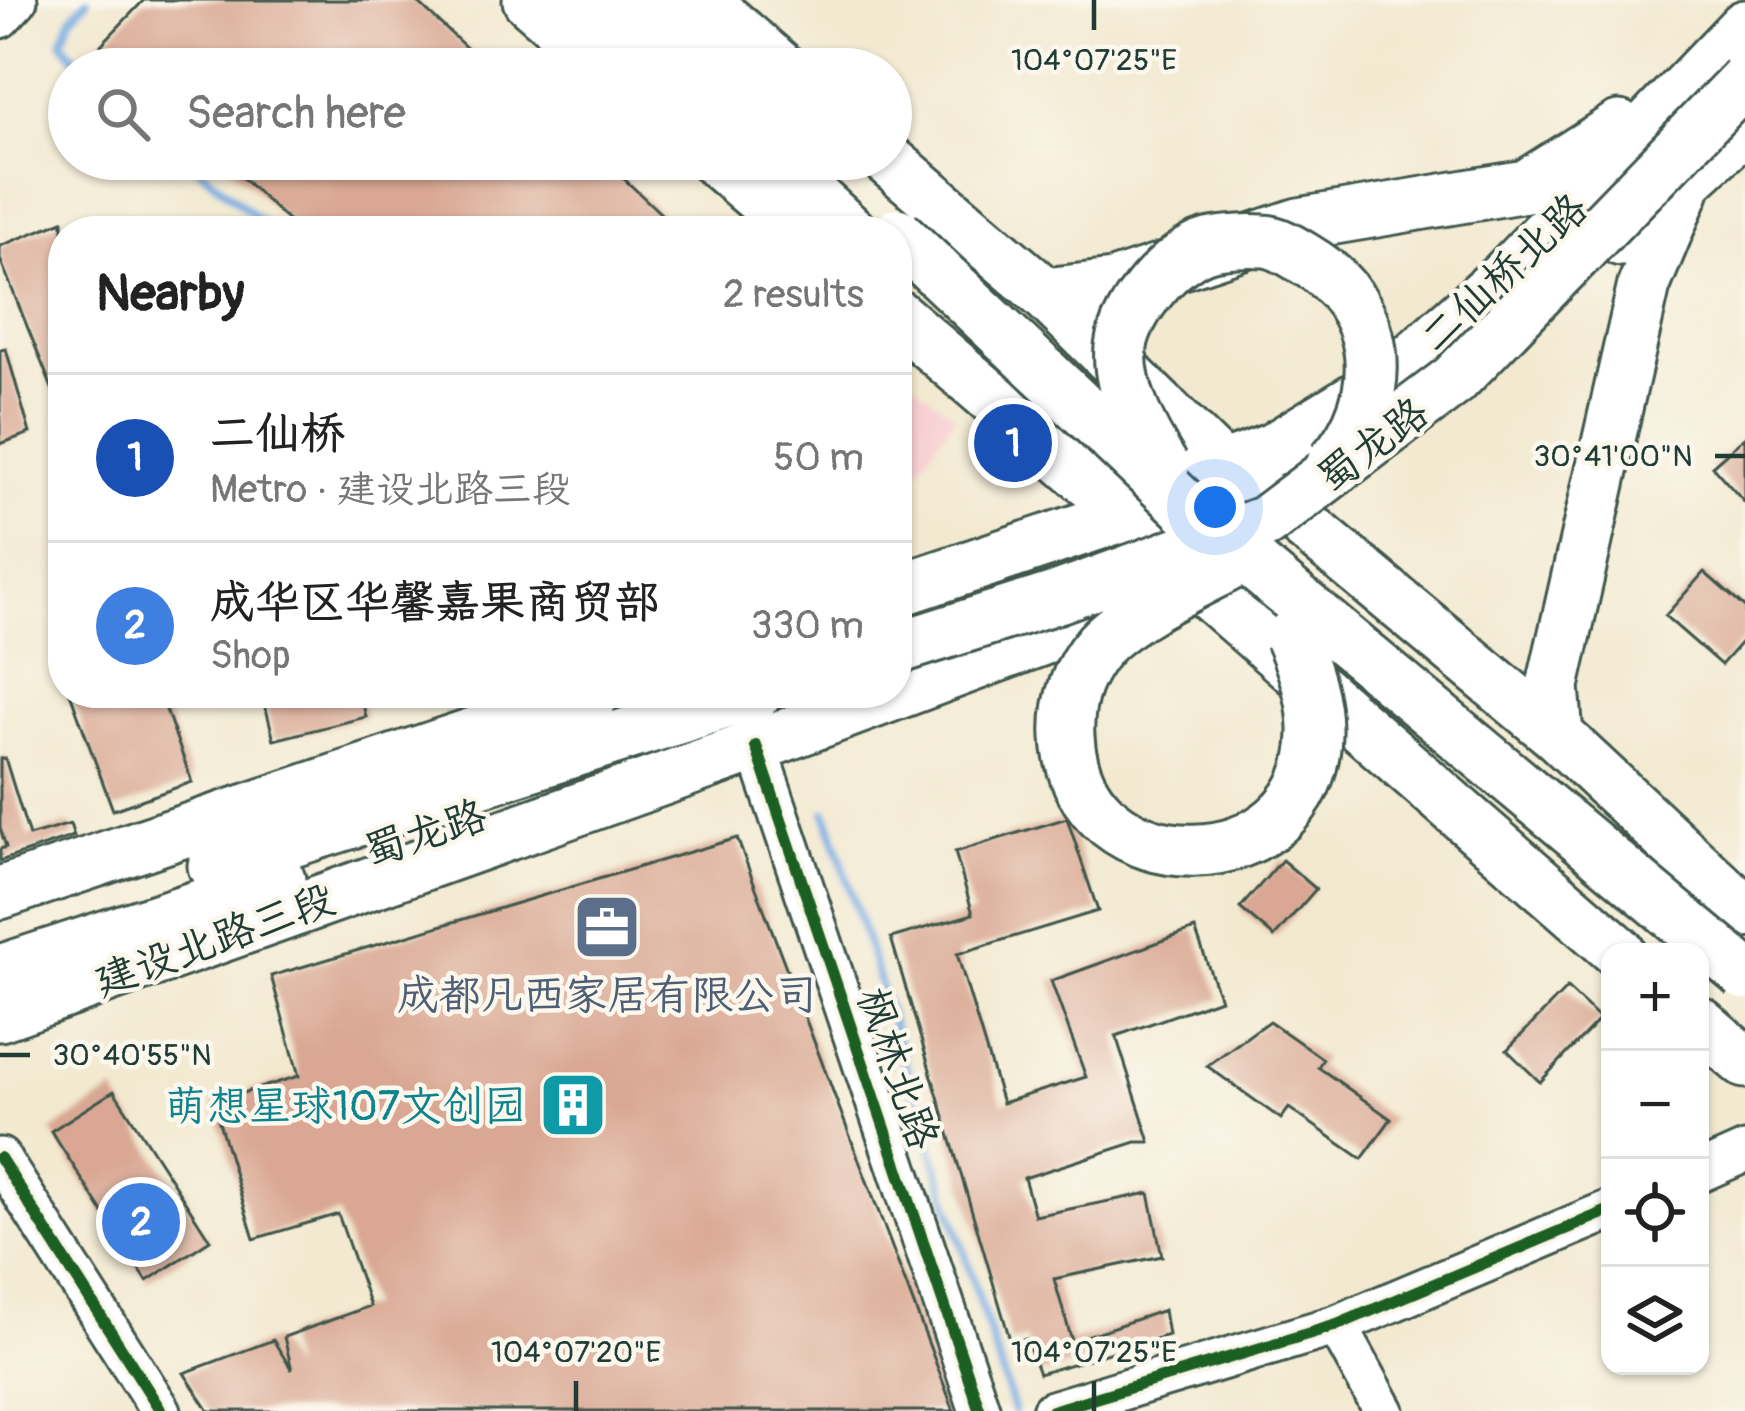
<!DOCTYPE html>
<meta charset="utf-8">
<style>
:root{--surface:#fff;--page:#f6f6f6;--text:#222;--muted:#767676;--line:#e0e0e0;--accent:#7c3aed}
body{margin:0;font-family:Pangolin,"LXGW WenKai TC",sans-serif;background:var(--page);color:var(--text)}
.controls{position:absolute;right:36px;bottom:36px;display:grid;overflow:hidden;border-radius:24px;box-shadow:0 3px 9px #0004}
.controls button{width:108px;height:108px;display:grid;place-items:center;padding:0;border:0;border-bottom:3px solid var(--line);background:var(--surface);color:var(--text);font:60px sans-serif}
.you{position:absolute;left:1215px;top:507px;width:42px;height:42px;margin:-30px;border:9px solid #fff;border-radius:50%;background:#1a73e8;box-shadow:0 0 0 18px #1a73e833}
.badge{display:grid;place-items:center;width:78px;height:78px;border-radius:50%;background:var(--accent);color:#fff;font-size:39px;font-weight:700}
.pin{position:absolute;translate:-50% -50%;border:6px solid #fff;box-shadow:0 3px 12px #0006}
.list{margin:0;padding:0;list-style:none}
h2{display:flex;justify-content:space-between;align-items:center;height:156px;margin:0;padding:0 48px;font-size:51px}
h2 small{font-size:39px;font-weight:400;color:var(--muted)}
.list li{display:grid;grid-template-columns:78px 1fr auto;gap:36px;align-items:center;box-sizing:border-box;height:168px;padding:0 48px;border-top:3px solid var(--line)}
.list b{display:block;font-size:45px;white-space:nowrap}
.list p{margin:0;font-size:39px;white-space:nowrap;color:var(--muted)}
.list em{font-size:39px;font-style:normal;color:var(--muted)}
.icon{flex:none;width:66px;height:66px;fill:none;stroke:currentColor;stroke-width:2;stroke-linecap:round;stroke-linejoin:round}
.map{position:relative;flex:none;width:1745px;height:1411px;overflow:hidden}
.search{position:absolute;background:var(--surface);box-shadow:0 3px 9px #0004;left:48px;top:48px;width:864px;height:132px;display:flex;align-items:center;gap:30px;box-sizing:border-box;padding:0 42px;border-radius:66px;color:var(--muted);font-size:45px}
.panel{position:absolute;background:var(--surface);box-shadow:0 3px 9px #0004;left:48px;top:216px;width:864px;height:492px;border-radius:48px}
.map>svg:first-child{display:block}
</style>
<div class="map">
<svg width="1745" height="1411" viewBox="0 0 1745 1411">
<rect width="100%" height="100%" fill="#fbf7ec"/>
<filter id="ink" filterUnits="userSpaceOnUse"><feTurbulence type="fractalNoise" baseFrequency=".00833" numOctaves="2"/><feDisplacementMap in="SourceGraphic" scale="24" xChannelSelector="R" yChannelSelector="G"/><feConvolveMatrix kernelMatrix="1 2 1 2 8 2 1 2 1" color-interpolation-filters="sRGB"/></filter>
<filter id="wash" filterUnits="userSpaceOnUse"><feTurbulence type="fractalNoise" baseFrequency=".004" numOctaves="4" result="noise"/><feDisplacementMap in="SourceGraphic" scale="48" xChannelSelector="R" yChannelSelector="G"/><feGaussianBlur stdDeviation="2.7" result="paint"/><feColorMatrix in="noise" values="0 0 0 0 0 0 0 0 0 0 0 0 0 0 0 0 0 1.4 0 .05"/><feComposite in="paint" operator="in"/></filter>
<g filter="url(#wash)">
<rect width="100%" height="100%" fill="#f2e9d0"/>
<path fill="#f7cfd3" d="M897,369L955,416L897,500Z"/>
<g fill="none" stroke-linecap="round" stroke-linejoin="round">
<path stroke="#73aae2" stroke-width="8" d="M84,69L62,41L71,18L87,0
M188,159L272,231
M826,812L1014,1411"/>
</g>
<g id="blocks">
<path fill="#d9a793" d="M144,0H415L489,69H126L101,45Z
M222,159H603L679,231H299Z
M63,221V413H62L0,259V246Z
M6,349L30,433L0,444V350Z
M1745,437V503L1712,466Z
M1704,572L1745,608V638L1721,665L1665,616Z
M70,693H160L192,782L113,810Z
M262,693H360L366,717L274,740Z
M5,758L29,836L70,824L74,836L0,861V849L6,847L0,828V759Z
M1067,818L1098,911L957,954L1002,1103L1086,1077L1051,981L1195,929L1220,999L1116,1036L1150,1142H1136L1024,1178L1035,1216L1149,1193L1162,1256L1054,1279L1072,1341L1164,1310L1168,1335L1039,1374L1026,1339L1011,1343L891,938L973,914L955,852Z
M737,838L954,1411H209L184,1373L273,1340L292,1370L284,1337L370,1306L338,1214L254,1239L213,1102L299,1076L271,976Z
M1282,860L1316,889L1274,937L1240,908Z
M1567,988L1600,1019L1540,1082L1507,1050Z
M1269,1021L1323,1059L1318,1067L1391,1119L1362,1159L1289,1108L1281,1119L1207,1066Z
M114,1091L210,1240L147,1281L51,1131Z"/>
</g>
</g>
<g filter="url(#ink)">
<use href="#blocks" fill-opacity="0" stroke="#3f574b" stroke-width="3"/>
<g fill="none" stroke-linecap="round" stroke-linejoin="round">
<defs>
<path id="minor" d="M0,18L17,0
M756,746L980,1411
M0,1158L161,1411
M1700,1172L1745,1152
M1337,1325L1384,1411
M1052,1411L1337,1325L1610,1210"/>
<path id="major" d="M529,0L609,69
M588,0L673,69
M649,0L722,69
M702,0L782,69
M714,159L798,231
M772,159L850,231
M887,159L1045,294L1223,468L1296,518L1557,735L1745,911
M1621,240L1745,127
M1045,294L1113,286L1299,224L1526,186L1619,127
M897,316L1127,514L1195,582L1619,952
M897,591L1127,514L1223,468L1273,449L1394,375L1505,276L1745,26
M1557,735L1553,686L1644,285L1684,189
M214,866L756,693
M0,893L595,693
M0,971L279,880
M0,1015L756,746L1150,599
M1700,1023L1745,1062"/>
</defs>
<use href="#minor" stroke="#3f574b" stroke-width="45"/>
<use href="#major" stroke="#3f574b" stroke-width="57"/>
<use href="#minor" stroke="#fff" stroke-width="39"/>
<use href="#major" stroke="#fff" stroke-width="51"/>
<defs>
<path id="major-bridge" d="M897,234L1188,509L1745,974
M1163,467C1142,434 1117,388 1121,347C1125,310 1172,255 1208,245C1224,241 1248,240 1263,241C1277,241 1293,252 1305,259C1384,305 1391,396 1333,463
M1249,554C1207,578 1131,611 1100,644C1077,670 1066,703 1068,737C1077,891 1312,886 1315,734C1316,701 1304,667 1291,637
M897,648L1058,597L1265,522L1454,380L1745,80"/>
</defs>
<use href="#major-bridge" stroke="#3f574b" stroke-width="57" stroke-linecap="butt"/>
<use href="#major-bridge" stroke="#fff" stroke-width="51"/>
<defs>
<path id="cycleway" d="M756,746L980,1411
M0,1158L161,1411
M1052,1411L1337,1325L1610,1210"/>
</defs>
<use href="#cycleway" stroke="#fbf7ec" stroke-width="20"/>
<use href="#cycleway" stroke="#1b5e20" stroke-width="12"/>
</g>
</g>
<path fill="none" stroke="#1f3d34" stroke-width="4.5" d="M1094,0V30M1715,456H1745M0,1055H30M576,1381V1411M1094,1381V1411"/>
<defs>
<symbol id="office-square" viewBox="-11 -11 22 22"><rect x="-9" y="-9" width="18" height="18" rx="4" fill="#5c6f8a" stroke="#fbf7ec"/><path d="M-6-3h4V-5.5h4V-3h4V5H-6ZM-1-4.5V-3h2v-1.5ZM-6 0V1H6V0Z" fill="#fff"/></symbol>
<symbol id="building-square" viewBox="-11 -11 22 22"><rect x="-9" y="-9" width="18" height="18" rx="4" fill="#0f9aa8" stroke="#fbf7ec"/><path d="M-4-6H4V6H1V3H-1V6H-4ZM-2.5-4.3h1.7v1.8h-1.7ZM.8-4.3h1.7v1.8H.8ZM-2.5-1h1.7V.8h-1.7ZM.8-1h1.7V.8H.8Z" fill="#fff"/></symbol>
</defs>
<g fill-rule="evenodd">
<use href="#office-square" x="569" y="889" width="76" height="76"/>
<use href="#building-square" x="535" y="1067" width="76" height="76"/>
</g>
<g text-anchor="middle" stroke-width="9" stroke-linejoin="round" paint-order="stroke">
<g font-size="42" fill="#1f3d34" stroke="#fbf7ec">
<text transform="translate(1503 272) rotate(-43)" y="15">二仙桥北路</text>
<text transform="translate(1372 444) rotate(-37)" y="15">蜀龙路</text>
<text transform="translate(425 832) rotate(-18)" y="15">蜀龙路</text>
<text transform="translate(214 939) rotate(-20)" y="15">建设北路三段</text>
<text transform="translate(899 1068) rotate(71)" y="15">枫林北路</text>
</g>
<g font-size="42" fill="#4e5e75" stroke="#fbf7ec">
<text x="607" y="1009">成都凡西家居有限公司</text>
</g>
<g font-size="42" fill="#0d838f" stroke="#fbf7ec" text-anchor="end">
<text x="526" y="1120">萌想星球107文创园</text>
</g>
</g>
<g font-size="30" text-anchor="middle" fill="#1f3d34" stroke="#fbf7ec" stroke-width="9" stroke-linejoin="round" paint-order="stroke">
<text x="1094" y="70">104°07'25"E</text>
<text x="1613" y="466">30°41'00"N</text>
<text x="132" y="1065">30°40'55"N</text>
<text x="576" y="1362">104°07'20"E</text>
<text x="1094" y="1362">104°07'25"E</text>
</g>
</svg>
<div class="controls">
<button>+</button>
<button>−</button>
<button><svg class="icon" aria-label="locate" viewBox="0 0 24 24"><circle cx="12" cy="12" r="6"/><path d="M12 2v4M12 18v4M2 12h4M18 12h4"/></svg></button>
<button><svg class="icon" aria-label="layers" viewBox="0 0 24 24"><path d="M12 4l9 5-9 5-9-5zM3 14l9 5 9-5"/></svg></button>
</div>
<div class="you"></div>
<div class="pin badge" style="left:1013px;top:443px;background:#1a4fb4">1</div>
<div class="pin badge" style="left:141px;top:1222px;background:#3f7fe0">2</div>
<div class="search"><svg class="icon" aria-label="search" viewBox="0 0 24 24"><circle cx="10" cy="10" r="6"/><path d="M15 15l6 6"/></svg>Search here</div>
<section class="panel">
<h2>Nearby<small>2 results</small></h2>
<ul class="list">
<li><span class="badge" style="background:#1a4fb4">1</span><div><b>二仙桥</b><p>Metro · 建设北路三段</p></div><em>50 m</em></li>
<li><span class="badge" style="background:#3f7fe0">2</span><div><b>成华区华馨嘉果商贸部</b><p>Shop</p></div><em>330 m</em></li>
</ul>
</section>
</div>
